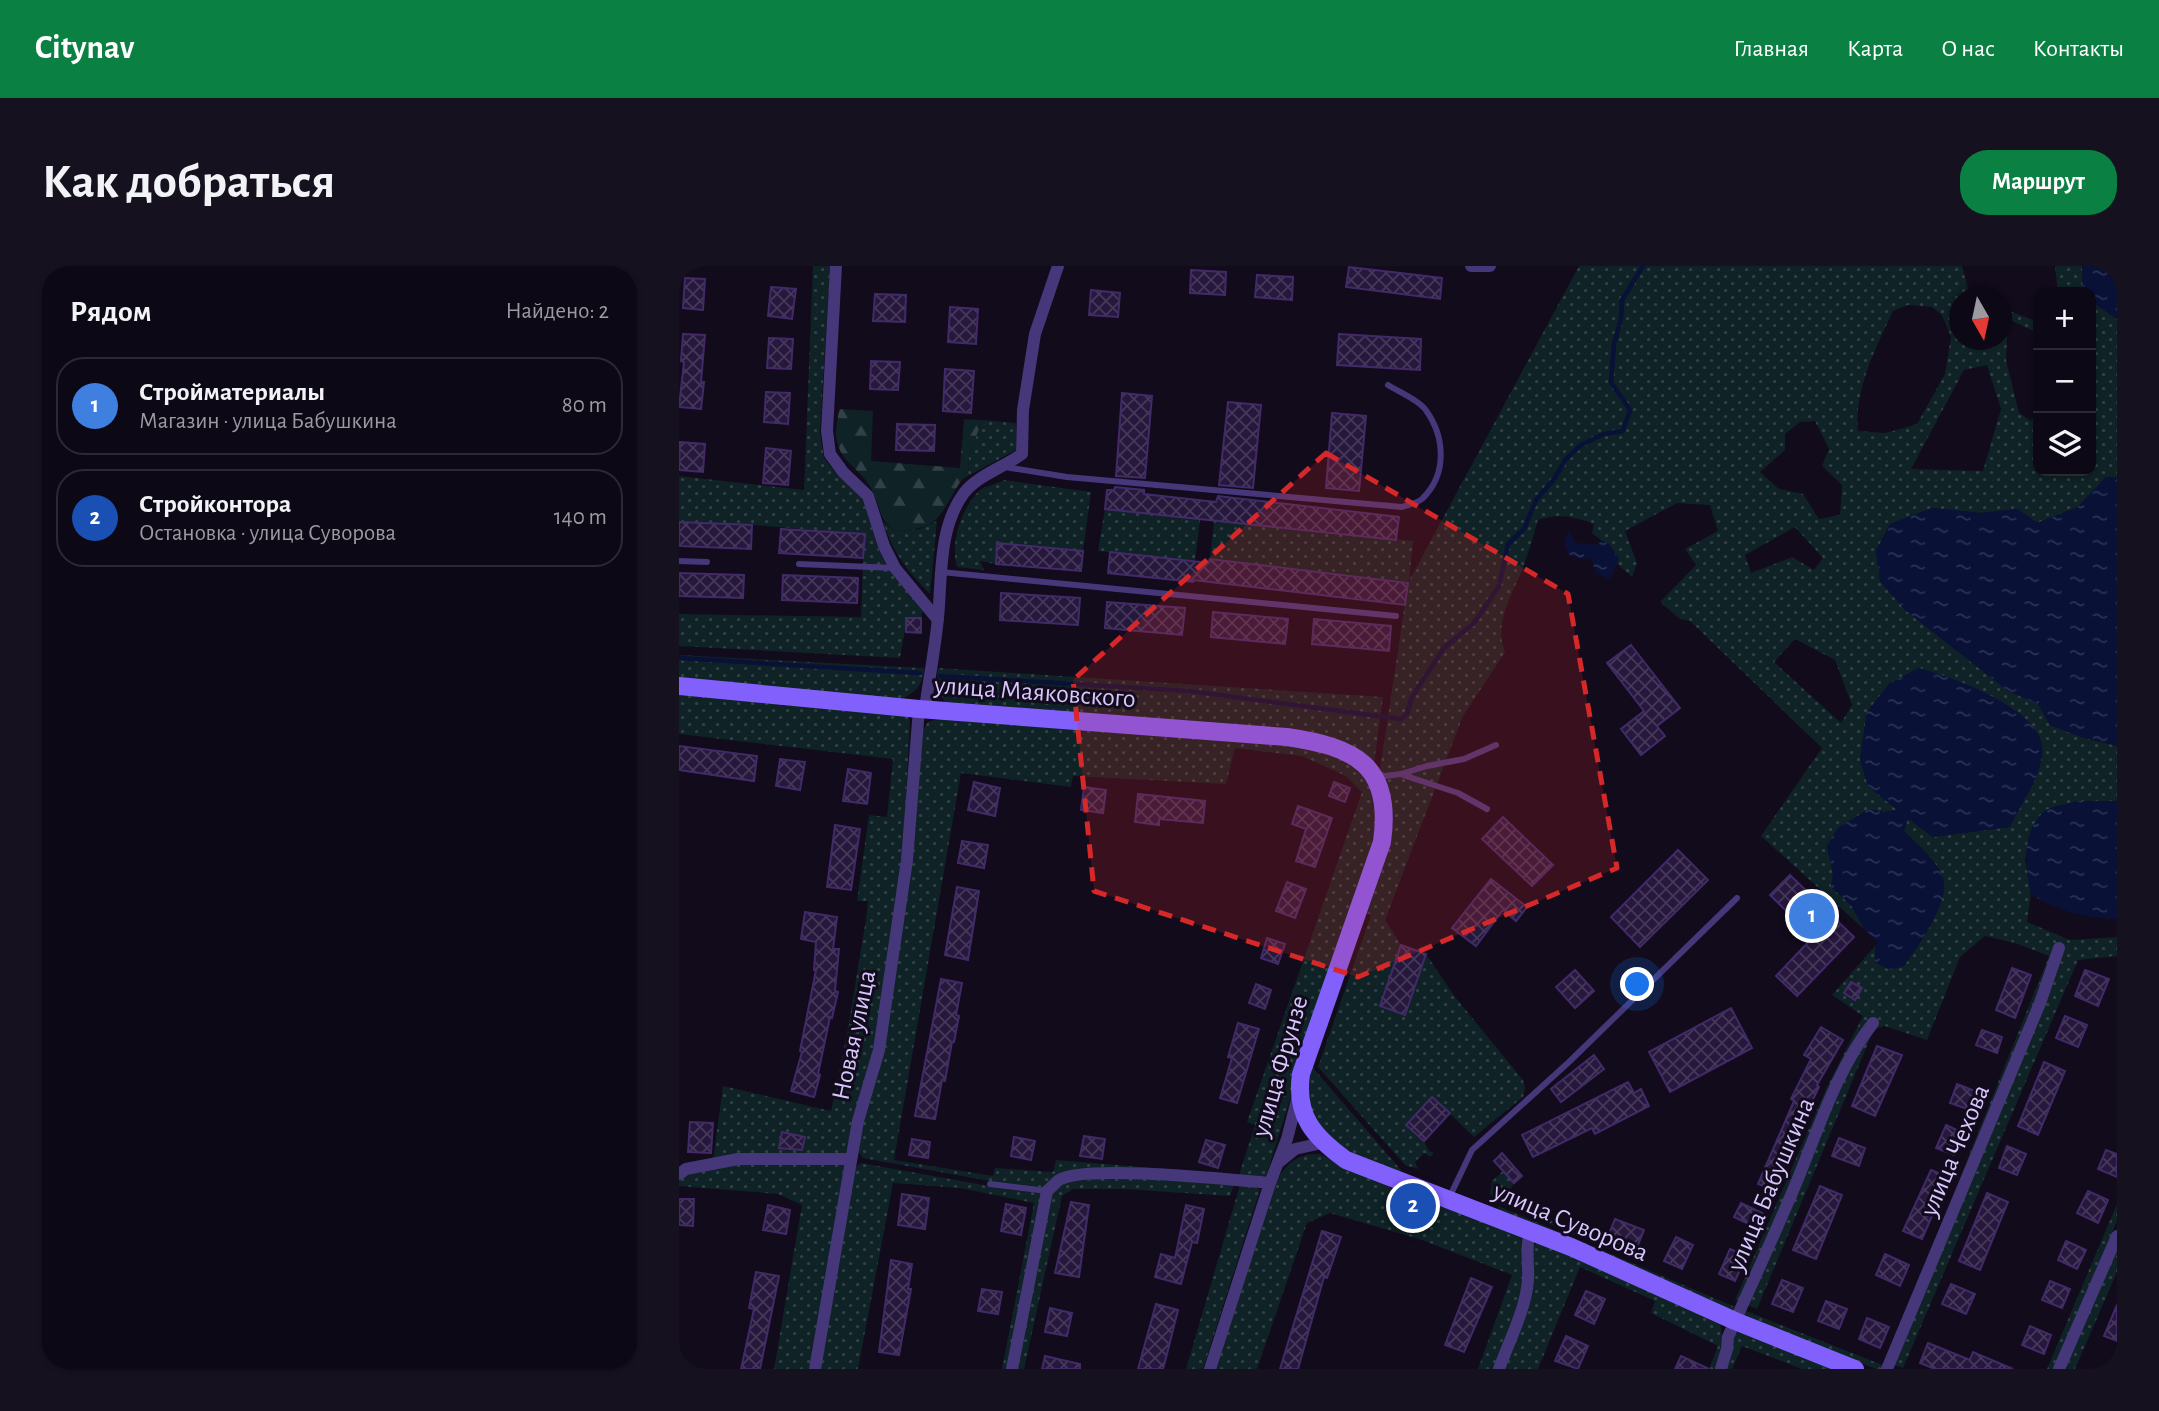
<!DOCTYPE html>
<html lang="ru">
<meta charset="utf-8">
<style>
:root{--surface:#0d0815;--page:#16111e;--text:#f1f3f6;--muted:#9a9aa0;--line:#2d2934;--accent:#0b8043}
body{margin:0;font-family:"Alegreya Sans",sans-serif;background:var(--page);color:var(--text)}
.controls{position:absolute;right:21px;top:21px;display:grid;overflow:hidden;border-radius:14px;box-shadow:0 2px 5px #0004}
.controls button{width:63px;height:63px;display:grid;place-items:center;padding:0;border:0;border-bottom:2px solid var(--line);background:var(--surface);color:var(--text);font:35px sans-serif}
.compass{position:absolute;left:1270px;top:21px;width:63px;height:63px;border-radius:50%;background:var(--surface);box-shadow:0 2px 5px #0004;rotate:171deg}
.you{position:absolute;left:959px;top:719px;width:24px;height:24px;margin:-18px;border:5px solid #fff;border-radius:50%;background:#1a73e8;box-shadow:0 0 0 10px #1a73e833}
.badge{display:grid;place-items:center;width:46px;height:46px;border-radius:50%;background:var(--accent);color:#fff;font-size:23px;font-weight:700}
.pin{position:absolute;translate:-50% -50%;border:4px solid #fff;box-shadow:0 2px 7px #0006}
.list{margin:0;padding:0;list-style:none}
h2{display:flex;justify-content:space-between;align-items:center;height:91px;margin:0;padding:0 28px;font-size:30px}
h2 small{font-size:23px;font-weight:400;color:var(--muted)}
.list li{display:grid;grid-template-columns:46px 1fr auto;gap:21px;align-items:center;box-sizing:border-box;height:98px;margin:0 14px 14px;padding:0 14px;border:2px solid var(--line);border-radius:28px}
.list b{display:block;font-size:26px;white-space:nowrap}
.list p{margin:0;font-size:23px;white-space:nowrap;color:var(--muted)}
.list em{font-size:23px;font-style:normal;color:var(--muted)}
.icon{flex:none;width:38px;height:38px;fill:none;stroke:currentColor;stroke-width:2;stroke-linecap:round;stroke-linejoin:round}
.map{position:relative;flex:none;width:1438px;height:1103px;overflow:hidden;border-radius:28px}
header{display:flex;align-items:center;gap:42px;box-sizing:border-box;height:98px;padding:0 35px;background:var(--accent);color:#fff}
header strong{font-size:33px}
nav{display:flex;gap:38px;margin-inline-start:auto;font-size:24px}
.intro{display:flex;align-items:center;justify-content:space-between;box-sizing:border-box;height:168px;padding:0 42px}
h1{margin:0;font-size:49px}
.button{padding:18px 32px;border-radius:28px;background:var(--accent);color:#fff;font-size:24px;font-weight:700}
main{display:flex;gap:42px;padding:0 42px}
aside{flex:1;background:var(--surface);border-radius:28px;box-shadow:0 2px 5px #0004}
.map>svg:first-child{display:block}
</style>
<header>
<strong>Citynav</strong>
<nav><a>Главная</a><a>Карта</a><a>О нас</a><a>Контакты</a></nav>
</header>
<div class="intro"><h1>Как добраться</h1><a class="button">Маршрут</a></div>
<main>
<aside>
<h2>Рядом<small>Найдено: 2</small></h2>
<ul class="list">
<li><span class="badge" style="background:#3f7fe0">1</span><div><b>Стройматериалы</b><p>Магазин · улица Бабушкина</p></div><em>80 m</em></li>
<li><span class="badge" style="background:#1a4fb4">2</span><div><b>Стройконтора</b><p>Остановка · улица Суворова</p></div><em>140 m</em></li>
</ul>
</aside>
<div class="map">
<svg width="1438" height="1103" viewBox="0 0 1438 1103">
<defs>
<pattern id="grass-dots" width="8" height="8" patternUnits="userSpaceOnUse" patternTransform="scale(1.75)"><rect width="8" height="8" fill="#0f2226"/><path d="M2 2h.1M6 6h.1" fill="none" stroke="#314147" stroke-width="1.8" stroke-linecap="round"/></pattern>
<pattern id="forest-firs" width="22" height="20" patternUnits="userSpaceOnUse" patternTransform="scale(1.75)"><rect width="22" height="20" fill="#0f2226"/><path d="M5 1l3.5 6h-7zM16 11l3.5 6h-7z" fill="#314147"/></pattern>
<pattern id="water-ripples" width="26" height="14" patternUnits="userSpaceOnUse" patternTransform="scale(1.75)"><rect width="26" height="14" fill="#091137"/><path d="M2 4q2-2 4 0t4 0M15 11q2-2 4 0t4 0" fill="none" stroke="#2c3255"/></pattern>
<pattern id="building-cross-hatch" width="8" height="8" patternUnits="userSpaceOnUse" patternTransform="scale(1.75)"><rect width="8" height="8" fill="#26183c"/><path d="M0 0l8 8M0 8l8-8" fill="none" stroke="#453859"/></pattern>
</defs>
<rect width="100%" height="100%" fill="#110b1c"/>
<path fill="url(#grass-dots)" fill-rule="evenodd" d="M134,0H151L141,166L145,192L159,210L183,230L199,282L209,302L244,345L242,352H228L221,392L0,380V348L182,351L185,268L73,259L0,256V210L125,224Z
M900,0H1283L1291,30L1295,31L1280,32V74H1322L1323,42L1359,56V67L1329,53L1327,94L1340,147L1352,155L1359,144V205H1412V35L1438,53V211H1427L1399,241L1358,257L1338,243L1302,247L1253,242L1211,258L1197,285L1201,315L1226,344L1329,425L1359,438L1371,459L1405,472L1438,480V535H1398L1367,544L1353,562L1346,593L1352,628L1348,656L1391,674L1438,671V690L1399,694L1224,1102L1215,1099L1366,739L1383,692L1373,690L1357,735L1281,911L1370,690L1336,677L1306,670L1281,691L1248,774L1206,760L1195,763L1078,1043L1069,1039C1091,991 1112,942 1132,892C1150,848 1164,800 1193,762L1189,759L1163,800L1060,1036L1056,1034L1147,823L1184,750L1153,729L1196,680V696L1211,704L1225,700C1238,682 1268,639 1265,616C1263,599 1237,577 1225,565L1229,552L1254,571L1330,561C1342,537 1361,514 1363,487C1368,443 1273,416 1240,402L1210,418L1188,446L1181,493L1189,520L1219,544L1205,546L1190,543L1159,562L1148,581L1154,608L1152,621L1172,639L1186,664L1082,570L1143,482L1011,355L1001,353L981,336L1017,299L1006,283L1039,265L1031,239L998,237L946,265L958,297L953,311L938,298L940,293L929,277L923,275L913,267L915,258C895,251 880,247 859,254C854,270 850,286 844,302C834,327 814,358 826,386L784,450L706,654L722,679L747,688L776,731L844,814L846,822L844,831L795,871L769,846L745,875L750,885L755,887L751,891L745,887L736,896L739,903L726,899L639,801L692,649L688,647L634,802L722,904L720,907C666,890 619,867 631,801L711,577C715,551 715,528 701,504L729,317L531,293L535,255L734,275L730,315ZM1229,39L1253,41L1263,49L1272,71L1266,108L1238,158L1207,167L1179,165C1175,123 1197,82 1214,45ZM1308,99L1322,143L1304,205L1232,203L1285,104ZM1136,155L1150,183L1143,200L1163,219L1161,249L1140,253L1124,228L1100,223L1081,206L1106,184V168L1121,156ZM1116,261L1144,292L1135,304L1113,291L1072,307L1066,289ZM1116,373L1156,394L1173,439L1162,457L1095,396Z
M1376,0H1403L1404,26H1379Z
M303,154L337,157V184L289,210L290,191Z
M325,214L412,226L404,285L319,277L317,298L301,295L305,304L278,301C271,278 282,242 300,225C305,220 318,218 325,214Z
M426,243L521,254L516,295L419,285Z
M258,255L251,328C227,303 216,290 204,256L216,265L241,263Z
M0,389L245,402C244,419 238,424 224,433L0,412Z
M259,402L704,431L695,497C673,473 641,467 610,462L266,436C259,424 257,416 259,402Z
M0,428L226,447L231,454L224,592L196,781L168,890L34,895L44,820L152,845L168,768L187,653L189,635H178L190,549L208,551L214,493L0,468Z
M266,451L603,477C667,487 707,501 695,574L623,778L614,824L587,910L577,913L434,904L367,922L333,919L184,892L179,885L243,465L249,456ZM556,482L623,490L667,510L683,526L568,856L576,859L560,909L377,894L374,906L316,902L314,910L215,894L282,507L392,521L394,510L547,518Z
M640,888L707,919L730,937L729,942L737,945L740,939H767L842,967L846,1015L817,1103H799L833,1009L743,974L651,947L628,957L578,1103H537L596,919C605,899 618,887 640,888Z
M60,896H167L132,1103H95L123,939L99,928L0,920V911Z
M182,897L332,924L362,927L330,1103H323L355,937L281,922L214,917L179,1103H141L175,903Z
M824,905L835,917L830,926L877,958L914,976L816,935L811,927L813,915Z
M433,911L555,919L551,930L446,923H394L383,930L345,1103H337L372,927L383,917Z
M561,919L575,920L581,924L524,1103H507Z
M1438,938V955L1374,1103H1368Z
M819,940L1056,1041L1054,1046L821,944Z
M861,974L1041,1055L1045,1083L1038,1103H1030L1039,1080L972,1047L976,1035L901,1001L859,1103H824L854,980Z
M1438,980V1006L1396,1103H1385Z
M1067,1045L1206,1100L1205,1103H1197L1065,1050Z
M1061,1064L1158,1103H1123L1063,1080L1053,1103H1047L1052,1071Z"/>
<path fill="url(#forest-firs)" d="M160,143L194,145L192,195L281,202L285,153L303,154L290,191L289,210C281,214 279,220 274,228C256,260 253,262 216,265C197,250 202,237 190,219C180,202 162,196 158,175C155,166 159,153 160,143Z"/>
<path fill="url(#water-ripples)" d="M1403,0H1438V53L1412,35V26H1404Z
M1427,211H1438V479L1405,472L1371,459L1359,438L1329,425L1226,344L1201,315L1197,285L1211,258L1253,242L1302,247L1338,243L1359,257L1399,241Z
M889,264L897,277L917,279L923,275L929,277L940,293L931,313L917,307L912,292L903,293L890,289L886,279Z
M1240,402C1273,411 1368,444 1363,487C1361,514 1342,537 1331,561L1254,571L1229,553L1225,565C1237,577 1263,599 1265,617C1268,639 1238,682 1225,700L1211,704L1196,696V680L1199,676L1186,664L1172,639L1152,621L1154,608L1148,580L1159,562L1190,543L1205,546L1218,544L1189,520L1181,493L1188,446L1210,418Z
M1398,535H1438V653C1408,652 1377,645 1352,628C1347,602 1341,565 1366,545C1374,539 1389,538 1398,535Z"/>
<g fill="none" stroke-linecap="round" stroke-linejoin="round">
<path stroke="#091137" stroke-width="4.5" d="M0,392L241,407
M261,410L510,425L722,453L728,448L733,431L765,382L795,357L820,320L829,278L845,263L857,234L875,213L887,193L902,179L925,168L944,165L951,144L932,116L935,78L942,53L943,34L964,0"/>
</g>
<path fill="url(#building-cross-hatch)" stroke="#422a68" stroke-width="2" d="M670,1L763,12L761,33L667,21Z
M512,4L547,6L546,29L511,27Z
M578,9L614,11L613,34L576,31Z
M6,12L26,13L24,44L4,42Z
M92,21L117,23L113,53L89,50Z
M412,24L441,27L439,51L410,49Z
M196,28L227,29L226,56L194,55Z
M271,41L299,43L297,78L269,76Z
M4,68L26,69L22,116H25L22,143L0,141L5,96L2,95Z
M660,68L742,73L741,104L658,99Z
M90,72L114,73L112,103L88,102Z
M192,95L221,96L219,124L191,123Z
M266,103L295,105L292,147L264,145Z
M87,126L111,127L109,158L85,156Z
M443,127L473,130L466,212L437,210Z
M549,136L582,139L574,222L540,219Z
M653,147L687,150L680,225L647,222Z
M218,158L256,159L255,185L217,184Z
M1,176L26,178L24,206L0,204Z
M87,182L112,185L109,219L84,217Z
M436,221L465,224V228L537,236L539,230L720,251L717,274L426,243L428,224H435Z
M0,256L73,259L72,283L0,280Z
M102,263L186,268L184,292L100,287Z
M318,277L404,285L402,305L317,298Z
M431,286L530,297L531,293L729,317L726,339L514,314V316L429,307Z
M0,307L65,309L64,332L0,330Z
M104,309L179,312L178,337L103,334Z
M322,327L401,332L399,359L321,354Z
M428,336L506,342L503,369L426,362Z
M534,346L609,353L606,378L532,371Z
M227,352H242V367L227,366Z
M635,353L712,360L710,385L633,378Z
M952,379L1001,442L978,460L986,470L962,489L942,463L965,445L928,397Z
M0,480L78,490L75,515L0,504Z
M101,493L126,496L121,524L97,520Z
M169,503L192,507L188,538L164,535Z
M295,516L321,522L316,550L289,544Z
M655,516L671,522L666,536L650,530Z
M405,521L427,524L424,547L402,544Z
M459,528L526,535L524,557L480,553V559L456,556Z
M619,540L653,552L636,601L617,595L627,563L613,558Z
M824,551L874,599L853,620L803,573Z
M156,559L181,563L172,624L148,621Z
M283,575L309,579L305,602L279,597Z
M999,584L1029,614L961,681L932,651Z
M1111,609L1175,671L1118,730L1097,710L1134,671L1091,629Z
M812,613L848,641L837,655L824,644L797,680L773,662Z
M608,616L627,623L616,652L597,645Z
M278,621L300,625L289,694L266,689Z
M126,646L158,651L154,683H160L156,725L159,726L153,752L151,751L139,808L141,809L135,831L112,825L123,786L121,785L137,704H135L137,676L122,673Z
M588,672L606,678L599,698L582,692Z
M722,679L747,688L726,749L701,740Z
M1333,702L1352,709L1336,752L1317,744Z
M896,704L915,725L896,742L877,721Z
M1406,704L1430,713L1419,740L1396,730Z
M262,713L283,717L277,749L280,750L275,776H273L266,815L263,814L256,853L236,850Z
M1172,716L1183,722L1176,734L1165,727Z
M577,718L592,724L586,743L570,737Z
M1052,742L1073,782L991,826L970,786Z
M1386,750L1408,759L1399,781L1377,772Z
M559,757L580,763L558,837L541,832L553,792L549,791Z
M1142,761L1164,774L1138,819L1140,821L1123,856L1127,857L1113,887L1111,886L1096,924L1079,918L1115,835L1112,833L1132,793L1125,789Z
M1303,764L1323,771L1318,787L1297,779Z
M1198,780L1223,789L1196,850L1173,840Z
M915,789L925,803L882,836L872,823Z
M1365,796L1386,805L1359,869L1339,860Z
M949,816L955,827L962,823L970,840L916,868L913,862L854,891L843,869Z
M1278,818L1301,827L1294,845L1271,837Z
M753,831L771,847L745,875L727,859Z
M11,856L34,857L32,887L9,886Z
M1267,859L1284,867L1275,889L1257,882Z
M103,866L126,871L123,884L100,882Z
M405,870L426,873L423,893L401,890Z
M335,871L356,875L352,894L332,890Z
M1160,872L1186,882L1180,900L1153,890Z
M233,873L251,876L249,892L230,889Z
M527,874L546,879L539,902L520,896Z
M1328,880L1347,888L1338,909L1320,902Z
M1427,884L1438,888V911L1419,903Z
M823,887L843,910L835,917L815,895Z
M1252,904L1270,911L1243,973L1224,965Z
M1141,920L1163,929L1137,993L1114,984Z
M1409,925L1429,934L1419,957L1398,947Z
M1308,927L1329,936L1301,1004L1280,995Z
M223,928L250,932L246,963L219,959Z
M0,933H15L14,960L0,959Z
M392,936L410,939L400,1011L376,1007Z
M1062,937L1085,948L1078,962L1055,951Z
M327,938L347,942L342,969L322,965Z
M89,939L111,944L107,968L84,964Z
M507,939L525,943L518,977L513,976L502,1018L476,1011L482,988L496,992Z
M936,953L965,964L957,984L928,973Z
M643,965L662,971L648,1012L645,1011L619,1103H601Z
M997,971L1014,979L1003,1003L985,995Z
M1387,975L1407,984L1398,1003L1379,994Z
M1051,983L1067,990L1056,1015L1040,1008Z
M1206,988L1230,999L1221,1020L1197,1009Z
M212,994L233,998L229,1023H232L220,1089L200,1086Z
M77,1006L100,1010L81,1103H62L75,1043L70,1042Z
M792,1012L813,1021L785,1086L766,1079Z
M1103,1014L1124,1022L1114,1046L1093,1038Z
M1371,1015L1391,1023L1383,1042L1363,1034Z
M1272,1018L1296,1028L1287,1048L1263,1038Z
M303,1023L323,1026L319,1048L299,1045Z
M907,1025L926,1033L915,1058L896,1049Z
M1147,1035L1168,1043L1160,1063L1139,1055Z
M477,1038L499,1044L488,1088L484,1103H459Z
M1438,1039V1075L1425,1070Z
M371,1042L393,1047L388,1070L366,1066Z
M1188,1052L1210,1061L1201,1082L1180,1073Z
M1351,1060L1372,1069L1365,1088L1343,1079Z
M887,1070L909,1080L899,1103L876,1095Z
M1249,1077L1291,1094L1294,1086L1334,1103H1256L1241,1097Z
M366,1090L401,1098V1103H363Z
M1002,1090L1030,1103H996Z"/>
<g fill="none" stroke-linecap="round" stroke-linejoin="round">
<path stroke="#46377a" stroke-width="6" d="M326,201L388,211L723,241C729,239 738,237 743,233C769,208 766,170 746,143C738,133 720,126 709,119
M0,295L28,296
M120,298L216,302
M262,306L717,350
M724,509L779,527L808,543
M698,511L722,508L748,500L785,493L817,479
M311,918L368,925
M771,930L793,884L890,796L1058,632"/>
<path stroke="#46377a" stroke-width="12" d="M157,0L148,165L151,188L164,206L189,230L205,280L216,302L259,354
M792,0H811
M246,443C250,413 256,383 259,352C263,311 259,262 285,227C298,210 325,201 343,188L344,144L356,68L379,0
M600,896L616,883L643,877
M0,908L7,903L59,893H172
M136,1103L179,855L200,784L228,594L240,443
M333,1103L368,925C372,922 376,917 380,914C406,898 553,914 591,917
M531,1103L591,917L608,873L619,830
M820,1103C830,1075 847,1043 849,1014C850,996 846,982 851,964
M1042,1103L1048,1083L1049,1071C1072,1019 1096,968 1118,915C1140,861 1158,803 1194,757
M1208,1103L1361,737L1380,682
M1380,1103L1438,970"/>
<path stroke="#8260fc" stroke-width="18" d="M0,420L240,443L608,471C676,481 714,499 703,576L622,808C616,850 635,871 667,894L892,981L1056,1055L1176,1103"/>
</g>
<path fill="#d62828" fill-opacity="0.2" stroke="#d62828" stroke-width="5" stroke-dasharray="14 9" stroke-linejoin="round" d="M647,187L889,328L938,602L679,711L415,625L394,414Z"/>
<g text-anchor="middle" stroke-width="6" stroke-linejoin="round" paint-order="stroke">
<g font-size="26" fill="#d8c7fe" stroke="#110b1c">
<text transform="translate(356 425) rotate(4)" y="9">улица Маяковского</text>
<text transform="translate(174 769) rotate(-78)" y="9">Новая улица</text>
<text transform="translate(600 800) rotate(-74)" y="9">улица Фрунзе</text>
<text transform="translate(1275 884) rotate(-67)" y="9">улица Чехова</text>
<text transform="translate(1091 918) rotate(-67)" y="9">улица Бабушкина</text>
<text transform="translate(892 955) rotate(23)" y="9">улица Суворова</text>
</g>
</g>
</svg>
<div class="controls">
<button>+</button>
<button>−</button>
<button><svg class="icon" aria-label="layers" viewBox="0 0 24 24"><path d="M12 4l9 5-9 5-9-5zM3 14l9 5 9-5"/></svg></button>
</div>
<svg class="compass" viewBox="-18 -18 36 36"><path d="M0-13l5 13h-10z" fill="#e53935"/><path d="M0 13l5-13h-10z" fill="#9a9aa0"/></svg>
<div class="you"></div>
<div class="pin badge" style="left:1133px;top:650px;background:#3f7fe0">1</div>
<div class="pin badge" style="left:734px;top:940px;background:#1a4fb4">2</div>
</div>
</main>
